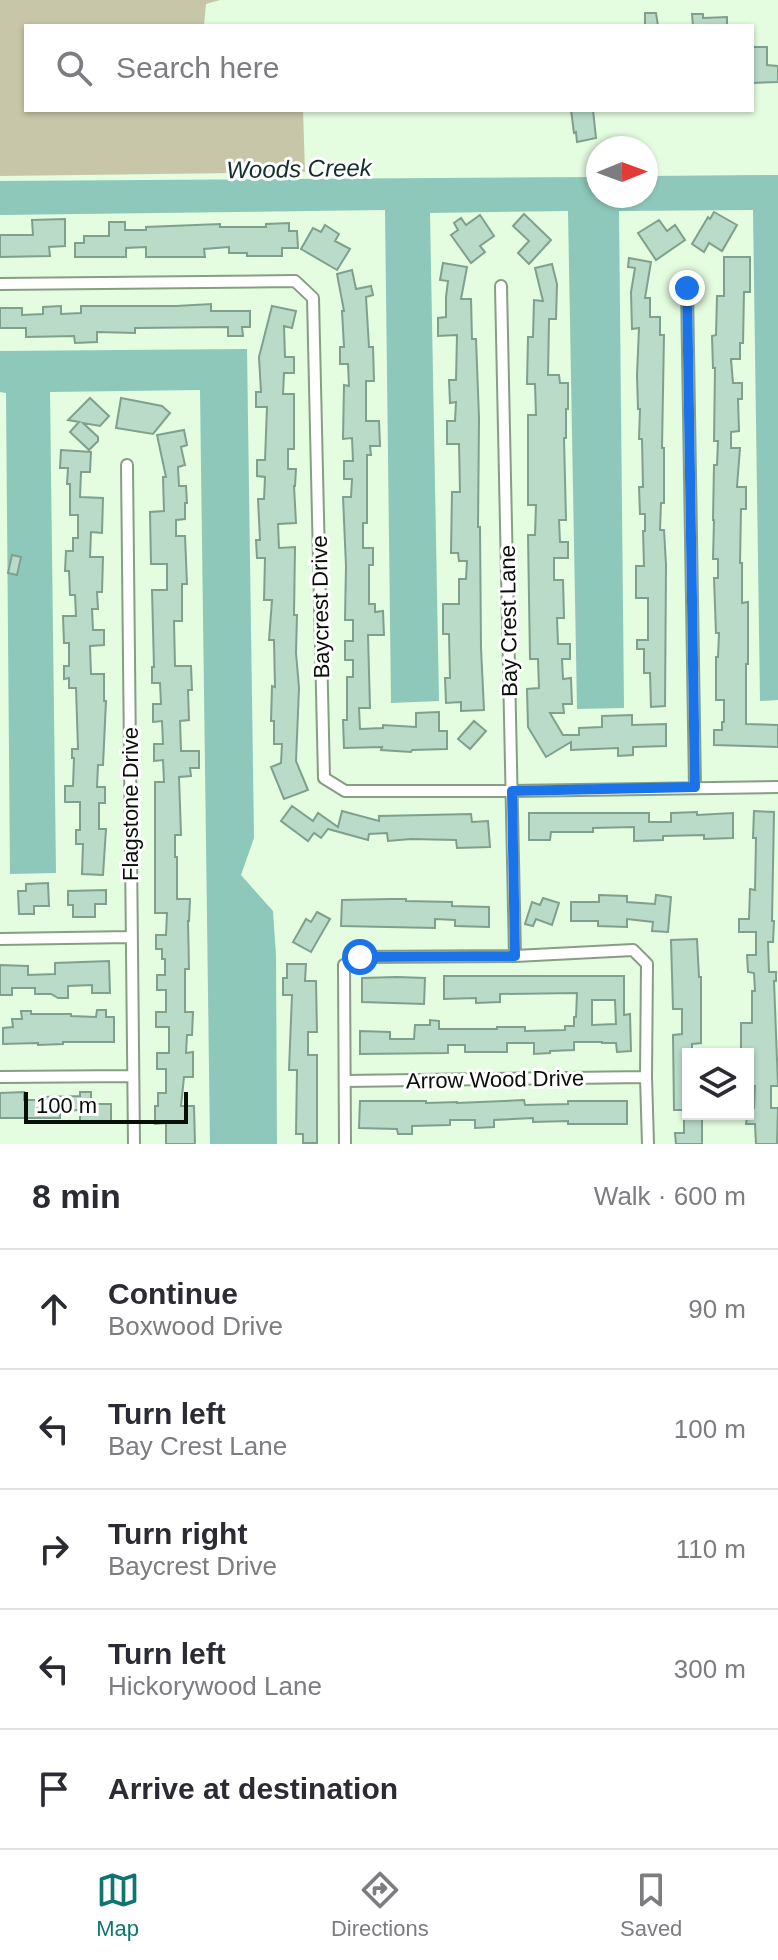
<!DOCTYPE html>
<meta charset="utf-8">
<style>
:root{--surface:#fff;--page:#f7f7f7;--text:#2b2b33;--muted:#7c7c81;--line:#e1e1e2;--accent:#0f766e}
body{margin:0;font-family:Helvetica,sans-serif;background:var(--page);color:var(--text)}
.controls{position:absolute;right:24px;bottom:24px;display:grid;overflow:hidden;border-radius:0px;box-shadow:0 2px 6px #0004}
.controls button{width:72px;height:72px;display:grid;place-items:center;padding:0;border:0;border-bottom:2px solid var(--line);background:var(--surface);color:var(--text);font:40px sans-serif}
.compass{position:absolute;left:586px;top:136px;width:72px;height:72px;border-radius:50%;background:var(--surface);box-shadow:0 2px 6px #0004;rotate:89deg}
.scale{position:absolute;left:24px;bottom:20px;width:164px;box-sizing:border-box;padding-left:8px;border:4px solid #070f06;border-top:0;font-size:22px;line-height:28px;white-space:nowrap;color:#070f06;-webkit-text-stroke:6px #fff;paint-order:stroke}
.stop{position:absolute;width:24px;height:24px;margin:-18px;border:6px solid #1a73e8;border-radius:50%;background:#fff}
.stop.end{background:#1a73e8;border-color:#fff;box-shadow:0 2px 8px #0008}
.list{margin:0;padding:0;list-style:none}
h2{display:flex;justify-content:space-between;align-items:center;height:104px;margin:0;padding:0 32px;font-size:34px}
h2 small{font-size:26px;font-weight:400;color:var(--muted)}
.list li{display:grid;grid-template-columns:52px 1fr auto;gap:24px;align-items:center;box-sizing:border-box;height:120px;padding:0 32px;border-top:2px solid var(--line)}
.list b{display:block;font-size:30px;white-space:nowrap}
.list p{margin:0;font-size:26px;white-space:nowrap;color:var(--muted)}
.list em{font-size:26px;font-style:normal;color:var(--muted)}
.icon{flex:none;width:44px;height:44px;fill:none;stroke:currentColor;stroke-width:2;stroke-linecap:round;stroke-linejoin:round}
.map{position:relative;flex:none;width:778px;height:1144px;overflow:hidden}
.search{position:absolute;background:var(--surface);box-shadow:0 2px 6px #0004;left:24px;right:24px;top:24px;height:88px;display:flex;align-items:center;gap:20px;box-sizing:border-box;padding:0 28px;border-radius:0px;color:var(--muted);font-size:30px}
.sheet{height:704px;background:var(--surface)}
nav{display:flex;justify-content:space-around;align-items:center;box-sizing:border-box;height:112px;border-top:2px solid var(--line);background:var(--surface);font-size:22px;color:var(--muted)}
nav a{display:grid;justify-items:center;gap:4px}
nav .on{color:var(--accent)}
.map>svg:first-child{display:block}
</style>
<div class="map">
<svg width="778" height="1144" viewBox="0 0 778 1144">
<rect width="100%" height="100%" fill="#e4fce0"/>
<path fill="#c8c6a9" d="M0,0H220L206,4L204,26H26V110H303L305,172L0,176Z"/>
<path fill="#8dc8ba" d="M778,175V700L760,701L753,210L619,211L624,708L577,709L568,211L430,213L439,701L391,703L385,210L0,215V181L598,177V196H646V176Z
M247,349L254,838L241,875L273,911L276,955L277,1144H210L200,390L50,392L56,873L10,874L6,393L0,392V351Z"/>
<path fill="#b9dbc8" stroke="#7fa08d" stroke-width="2" fill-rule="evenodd" d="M645,13H656L658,26H645Z
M692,14H703V18L727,17V26H693Z
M752,47H767V65L778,66V82L752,83Z
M571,110H593L596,138L577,142L576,132L574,133Z
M714,212L737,225L722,251L709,243L704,252L692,244L708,217L710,219Z
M524,214L551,240L529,264L518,253L529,241L513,226Z
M480,215L494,236L480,246L485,252L471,263L451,235L458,230L454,223L461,218L466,225Z
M65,219V246L49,247L50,256L0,257V235H33L32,220Z
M659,220L667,231L675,225L685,240L656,260L638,233Z
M109,222H125V230H146V227L220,224V227H266V224L289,223V231H297L298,248H282V256H247V253H229V247L204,249L205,257H146V247L126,248V257H75V243H84V236H109Z
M325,225L339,234L335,241L350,249L337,270L301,249L313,228L321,232Z
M724,257H750V292H744L743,343H740V359H731L733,383H742V399H738L739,431L731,432V448H740L737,487H746V509H741L740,563H742V603L748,602V664H746V724L778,725V747L714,745V730H722V722H724V700H716V657H718L719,633H716L714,578H718V559H713L714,520H713L714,465H717L718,441H714L715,368H713L712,336L716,335L717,296H724Z
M629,258L651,262L645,298H650V317H660V335H664L662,448H664V503H661L660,530H664L666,565L665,706L651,707L650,673H644V649H637V640H648V598H636V566H644L643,531H645V514H640L639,487H643L642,439H639L640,409H638L637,375L639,328L632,329L631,292L635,268L628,267Z
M443,263L467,267L461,299H471L472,339H476L479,418L478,527H480L481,648L484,710L461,711V702L446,703L445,678H450L449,634H443V604H459V579H466L467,561H459L458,553H451L452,492H460L459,444H447V421H455L456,402L450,403L449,380H456L457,335L438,336V318L446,317V297L448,281L440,280Z
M552,264L557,284L556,319H549L548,375H559L560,383H568V409H566V438H564L566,520H559L560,542H568V558H554V580H563L564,618H557L558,644H570V659H562L563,679L571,678L572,704H563L564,713H550L563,735H579V728L602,727V716L632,715V725L666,724V746L633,747V755L618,756V748L571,750V742L546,757L528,727L527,689L539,688L538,659H530L528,535H535L536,505H528V415H536L535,384H527L528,337H533L534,300L543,301L535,268Z
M352,270L356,289L371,286L373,295L366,297L369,347H373L374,381H366V421H379L380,446H370L371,455H367V523H363V548H373V565H369V604H375V612L383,611L384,635H368L370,708H359L360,729L383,728V725L416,727V713L439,712V731H447V749L412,750L411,752L381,750L382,747L344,748L343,720H347V677H353V660H345V641H353V620H345L346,566L343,497H351L352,479H344V461H353L352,438L343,439L344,385L349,386L348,364H340V347H344L342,311H344L337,274Z
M211,304V311H250V327H242L243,336H228V327L135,328V333L97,332V342L75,343L74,336L26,337V328H0V308H22V315L43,314V307L61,306V314L81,313V306H176Z
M272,306L296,311L292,328L284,326L285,357H294V373H284L283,394H294V449H288V469H296L295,486H294L296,523L278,524L279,548L295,547L294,615H297L296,653L299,688L296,761L308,790L284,799L271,767L281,763L282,744H274V721H271L272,686L275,687L274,640H269L272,600H264L265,558H257L256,540H260L258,499H264L265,477L257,476V460H265L267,407H256V392H261L259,357Z
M90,398L109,416L100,426L83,423L98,437V441L89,450L70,432L79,422L68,420Z
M121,398L162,406L170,413L153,434L116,428Z
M184,430L187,445L181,447L185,465L178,467L179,486H186L187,503H185V519L176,520V536H185L187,584H182V621H174L175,666H191L192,690H188L189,720L180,721L181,751H199V768H190L191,776L179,777L181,835H175V857H177V899H190L189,921H188L189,969H185V1012H193L192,1035H187L186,1053L193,1052V1077H184L181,1106H194L195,1144H166V1123L155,1124V1106H158V1093H166V1069H157V1053H169V1027H156V1012H166V990H157V975H165V959H162V949H156V935H166L167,913H155V782H164L163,760L154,761V744H163L162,721L153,722V704H161L160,683H152V667H154L152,590H167V564H151L150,512L164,511L163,477H166L157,435Z
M61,450L91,452L90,472H81L80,497L103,498L102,533L91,532L90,557H103L102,592H97L98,609H92L93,630H104V645L90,646L91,674H104V701H106L103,765H98L97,787H105V803H99V829H106L103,875L82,874L83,844H76V830H80V802H65V786H73L74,758H72V749H78L76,688H69V678L64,679V666H69V643H64L63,616H76L75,595H70L69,571H65L66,551H73V538H78V515H70V484H67L68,468H60Z
M12,555L21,557L17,575L8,573Z
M474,721L486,731L470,749L458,739Z
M292,806L313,821L318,813L338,827L342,811L379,821V816L471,814L472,822L488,821L490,847L457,848L456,840L411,839L388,841L387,833L369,834L368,840L328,829L321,838L314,833L308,841L281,821Z
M754,811L774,812L772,921H774L773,942H768L769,972H776V981H774L778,1086H771V1108H778L777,1144H756L755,1124H746L748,1108H754L755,1086H753L752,1053H741V1023H752V991H755L754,973L748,972L747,955H756V932H739V919H749L750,889L755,890L756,838H753Z
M697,812V815L733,813V838L704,839V835L663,836V840L634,841V827L593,828V832H551L550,840H529V813H649V822H671V813Z
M48,883L49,906H34V914H19L18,891H26V884Z
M106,890V904H95V917H73V905H68V891Z
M599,895L627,896V902L655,904L656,895L671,897L668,932L652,931L653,922L627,919V927L598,926V921H571V902H599Z
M543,898L559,903L552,925L536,919L533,926L525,924L532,902L540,905Z
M390,899H406V901L452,902V906L489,907V927L455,926V920L435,919V928L341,926L342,900Z
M317,912L330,919L311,952L293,942L306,919L311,922Z
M697,939L699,977H701V1043L692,1044V1054H688V1110H674L673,1035L682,1034V1009H673L671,940Z
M109,961L110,993H92V985L68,986V998H58L51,994H35V988H12V995H0V965L28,966V975L55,974V963Z
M287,964H306L305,981H316L317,1032H308V1055H317V1143H303V1134H296L297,1070H289L292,995H283V978H287Z
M444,976H624V1015L630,1014L631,1051L617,1052L616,1043H602V1042H574V1050L550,1051V1053L534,1054V1043H507V1052H465V1045H448V1053L360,1054V1031L390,1032V1039H414L415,1025H430V1020L439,1021V1029H497V1027H525V1031L565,1030V1026H574V1017H576L577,993L500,994V1002L476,1003V998L444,999ZM592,1000H615L616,1024L592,1025Z
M397,977L425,978L424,1004L362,1002V978Z
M97,1010H106V1017H114V1042H63V1044L38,1045V1043L3,1044V1028L13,1027L12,1019H22L21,1011H31V1014H71V1016L96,1017Z
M24,1092V1100H43V1097L80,1096V1092H91V1104H111V1122H80V1110L60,1111V1118H0V1093Z
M524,1100L525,1105L568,1104V1101H627V1124H568V1121L533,1122V1118L494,1120V1127L475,1128V1120H450V1125L412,1126V1134H398L397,1129L359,1128L360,1101H426V1103L457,1102V1103Z
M684,1118H702V1144H676L675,1133H684Z"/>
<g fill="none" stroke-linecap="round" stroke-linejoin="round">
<defs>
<path id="minor" d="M0,284L295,281L313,298L324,778L345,791H512L778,787
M501,286L515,956
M687,288L695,787
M127,465L134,1144
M0,939L131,937
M0,1077L132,1076
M345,1081L646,1077
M345,1144L344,965L360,957L515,956L633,950L647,964L646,1077L648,1144"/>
</defs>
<use href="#minor" stroke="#879e84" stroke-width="14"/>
<use href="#minor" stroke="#fff" stroke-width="10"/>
</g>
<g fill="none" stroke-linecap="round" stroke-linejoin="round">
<path stroke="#1a73e8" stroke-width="10" d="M360,957L515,956L512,791L695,787L687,288"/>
</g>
<g text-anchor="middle" stroke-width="6" stroke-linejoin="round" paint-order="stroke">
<g font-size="22" fill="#070f06" stroke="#fff">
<text transform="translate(320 607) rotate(-91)" y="8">Baycrest Drive</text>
<text transform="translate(508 621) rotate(-91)" y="8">Bay Crest Lane</text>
<text transform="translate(130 804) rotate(-90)" y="8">Flagstone Drive</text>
<text transform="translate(495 1079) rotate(-1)" y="8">Arrow Wood Drive</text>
</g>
<g font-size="24" font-style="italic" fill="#112f29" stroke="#fff">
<text transform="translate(299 169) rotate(-1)" y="8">Woods Creek</text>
</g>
</g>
</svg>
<div class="controls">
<button><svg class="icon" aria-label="layers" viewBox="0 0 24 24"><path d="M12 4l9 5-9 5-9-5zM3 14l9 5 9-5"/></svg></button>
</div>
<svg class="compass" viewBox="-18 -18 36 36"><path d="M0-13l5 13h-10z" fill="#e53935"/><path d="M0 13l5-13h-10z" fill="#7c7c81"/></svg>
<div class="scale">100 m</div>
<div class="stop" style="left:360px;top:957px"></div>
<div class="stop end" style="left:687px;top:288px"></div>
<div class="search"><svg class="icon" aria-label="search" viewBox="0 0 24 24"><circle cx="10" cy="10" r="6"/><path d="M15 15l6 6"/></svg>Search here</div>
</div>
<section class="sheet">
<h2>8 min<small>Walk · 600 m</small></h2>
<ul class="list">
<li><svg class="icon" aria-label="ahead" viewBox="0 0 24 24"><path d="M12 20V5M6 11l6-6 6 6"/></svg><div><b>Continue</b><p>Boxwood Drive</p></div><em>90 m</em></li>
<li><svg class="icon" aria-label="left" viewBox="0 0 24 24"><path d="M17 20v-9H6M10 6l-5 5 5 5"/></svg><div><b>Turn left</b><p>Bay Crest Lane</p></div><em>100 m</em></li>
<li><svg class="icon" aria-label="right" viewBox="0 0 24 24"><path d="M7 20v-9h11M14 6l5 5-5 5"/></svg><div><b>Turn right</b><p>Baycrest Drive</p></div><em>110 m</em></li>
<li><svg class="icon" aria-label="left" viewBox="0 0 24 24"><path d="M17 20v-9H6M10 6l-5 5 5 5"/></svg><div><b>Turn left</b><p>Hickorywood Lane</p></div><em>300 m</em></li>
<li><svg class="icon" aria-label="arrive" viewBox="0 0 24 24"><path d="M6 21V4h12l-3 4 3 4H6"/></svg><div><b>Arrive at destination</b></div></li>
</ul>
</section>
<nav>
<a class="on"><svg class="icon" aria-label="map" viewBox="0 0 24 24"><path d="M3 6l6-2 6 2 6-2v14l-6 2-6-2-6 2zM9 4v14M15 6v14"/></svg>Map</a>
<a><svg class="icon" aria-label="directions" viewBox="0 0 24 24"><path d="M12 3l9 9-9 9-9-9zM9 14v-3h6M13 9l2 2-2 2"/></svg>Directions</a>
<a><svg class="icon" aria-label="saved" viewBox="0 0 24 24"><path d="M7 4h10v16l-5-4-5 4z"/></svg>Saved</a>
</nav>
